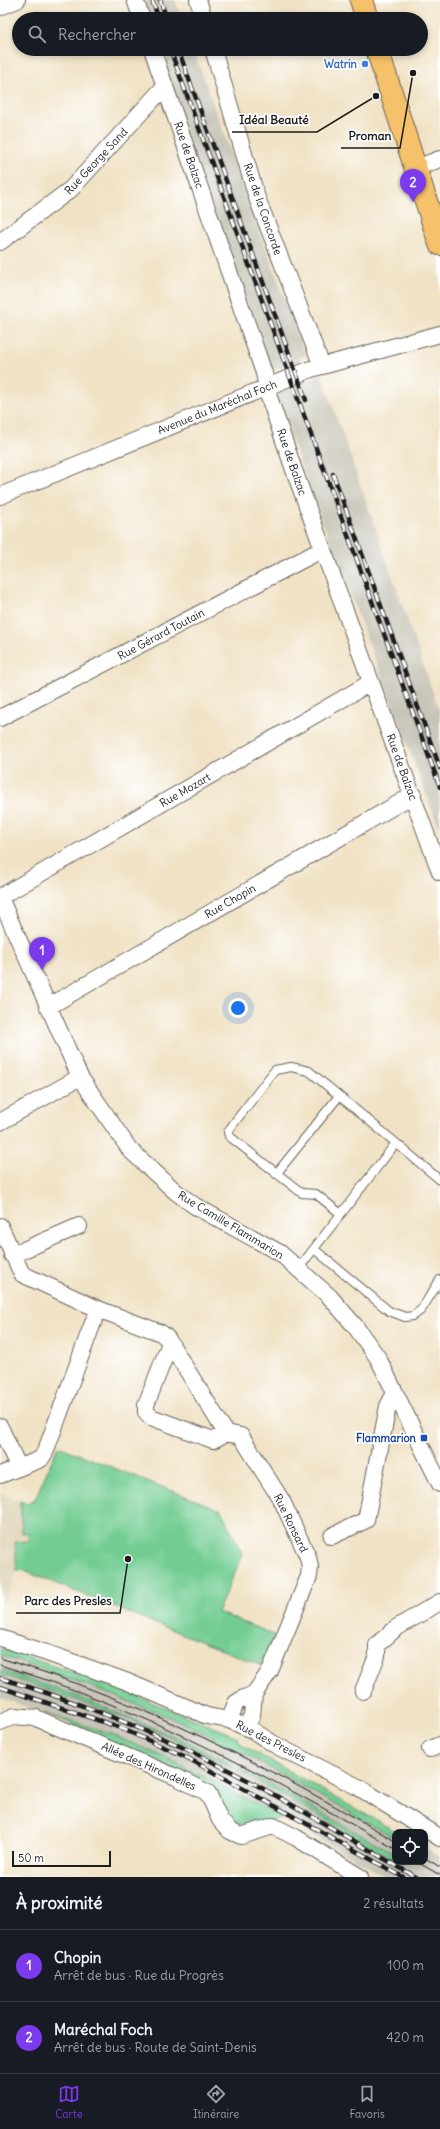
<!DOCTYPE html>
<html lang="fr">
<meta charset="utf-8">
<style>
:root{--surface:#171b24;--page:#20242c;--text:#f1f3f6;--muted:#9ea1a6;--line:#363941;--accent:#7c3aed}
body{margin:0;font-family:Delius,sans-serif;background:var(--page);color:var(--text)}
.controls{position:absolute;right:12px;bottom:12px;display:grid;overflow:hidden;border-radius:8px;box-shadow:0 2px 6px #0003}
.controls button{width:36px;height:36px;display:grid;place-items:center;padding:0;border:0;border-bottom:1px solid var(--line);background:var(--surface);color:var(--text);font:20px sans-serif}
.scale{position:absolute;left:12px;bottom:10px;width:99px;box-sizing:border-box;padding-left:4px;border:2px solid #1c1c1c;border-top:0;font-size:11px;line-height:14px;white-space:nowrap;color:#1c1c1c;-webkit-text-stroke:3px #fff;paint-order:stroke}
.you{position:absolute;left:238px;top:1008px;width:14px;height:14px;margin:-10px;border:3px solid #fff;border-radius:50%;background:#1a73e8;box-shadow:0 0 0 6px #1a73e833}
.badge{display:grid;place-items:center;width:26px;height:26px;border-radius:50%;background:var(--accent);color:#fff;font-size:13px;font-weight:700}
.pin{position:absolute;translate:-50% -33px;filter:drop-shadow(0 1px 2px #0008)}
.pin::after{content:'';position:absolute;top:21px;width:14px;height:12px;background:inherit;clip-path:polygon(0 0,100% 0,50% 100%)}
.list{margin:0;padding:0;list-style:none}
h2{display:flex;justify-content:space-between;align-items:center;height:52px;margin:0;padding:0 16px;font-size:17px}
h2 small{font-size:13px;font-weight:400;color:var(--muted)}
.list li{display:grid;grid-template-columns:26px 1fr auto;gap:12px;align-items:center;box-sizing:border-box;height:72px;padding:0 16px;border-top:1px solid var(--line)}
.list b{display:block;font-size:15px;white-space:nowrap}
.list p{margin:0;font-size:13px;white-space:nowrap;color:var(--muted)}
.list em{font-size:13px;font-style:normal;color:var(--muted)}
.icon{flex:none;width:22px;height:22px;fill:none;stroke:currentColor;stroke-width:2;stroke-linecap:round;stroke-linejoin:round}
.map{position:relative;flex:none;width:440px;height:1877px;overflow:hidden}
.search{position:absolute;background:var(--surface);box-shadow:0 2px 6px #0003;left:12px;right:12px;top:12px;height:44px;display:flex;align-items:center;gap:10px;box-sizing:border-box;padding:0 14px;border-radius:22px;color:var(--muted);font-size:15px}
.sheet{height:196px;background:var(--surface)}
nav{display:flex;justify-content:space-around;align-items:center;box-sizing:border-box;height:56px;border-top:1px solid var(--line);background:var(--surface);font-size:11px;color:var(--muted)}
nav a{display:grid;justify-items:center;gap:2px}
nav .on{color:var(--accent)}
.map>svg:first-child{display:block}
</style>
<div class="map">
<svg width="440" height="1877" viewBox="0 0 440 1877">
<rect width="100%" height="100%" fill="#fff"/>
<filter id="ink" filterUnits="userSpaceOnUse"><feTurbulence type="fractalNoise" baseFrequency=".025" numOctaves="2"/><feDisplacementMap in="SourceGraphic" scale="8" xChannelSelector="R" yChannelSelector="G"/><feConvolveMatrix kernelMatrix="1 2 1 2 8 2 1 2 1" color-interpolation-filters="sRGB"/></filter>
<filter id="wash" filterUnits="userSpaceOnUse"><feTurbulence type="fractalNoise" baseFrequency=".012" numOctaves="4" result="noise"/><feDisplacementMap in="SourceGraphic" scale="16" xChannelSelector="R" yChannelSelector="G"/><feGaussianBlur stdDeviation="0.9" result="paint"/><feColorMatrix in="noise" values="0 0 0 0 0 0 0 0 0 0 0 0 0 0 0 0 0 1.4 0 .05"/><feComposite in="paint" operator="in"/></filter>
<g filter="url(#wash)">
<rect width="100%" height="100%" fill="#f0e2c5"/>
<path fill="#ded2b4" d="M0,1493L20,1501L22,1533L28,1532L29,1541L15,1542L17,1571L5,1601L0,1602Z"/>
<path fill="#c8c4b8" d="M139,0H175L182,19H146Z
M156,49H193L305,355L299,357L307,381L322,375L440,713V831L275,396L289,385L286,366L271,371Z
M0,1648L107,1684L236,1736L242,1745L397,1832H395V1862H425V1848L440,1857V1877H386L262,1806L175,1762L108,1733L0,1698Z"/>
<path fill="#73cd93" stroke="#487458" d="M58,1446L221,1510L243,1555L217,1612L275,1635L262,1666L22,1570L17,1571L15,1542L29,1541L28,1533H22L20,1501L27,1503L35,1499Z
M0,1648L107,1684L236,1736L242,1745L397,1832H395V1838L267,1766L184,1723L74,1680L0,1655Z
M0,1670L67,1692L188,1742L275,1787L395,1854V1860C331,1823 267,1785 201,1752C137,1720 68,1696 0,1674Z
M44,1712L108,1733L175,1762L286,1819L263,1821L247,1826L229,1822L202,1783Z"/>
</g>
<g filter="url(#ink)">
<g fill="none" stroke-linecap="round" stroke-linejoin="round">
<defs>
<path id="lane" d="M396,1143L440,1180
M276,1174L339,1096
M314,1249L389,1311L405,1317L413,1316L421,1310L440,1280
M299,1268L396,1143L309,1071L291,1067L275,1070L234,1123L228,1132L229,1136L298,1190L302,1193L316,1194L341,1214"/>
<path id="street" d="M135,0L142,19
M198,0L204,19
M0,7L17,0
M152,49L264,373L269,397L294,470L440,872
M213,49L257,198L322,366
M416,168L440,159
M0,242L71,189L165,86
M0,496L311,369L440,334
M0,718L323,549
M0,897L370,683
M0,898L80,1077L130,1150L176,1192L195,1206L280,1253L329,1296L355,1326L378,1358L440,1484
M48,1007L413,795
M0,1122L80,1077
M0,1226L22,1274L98,1309L161,1333L167,1338L226,1433L241,1436L282,1501L308,1557L310,1567L309,1576L270,1671L254,1694L244,1698L236,1703L229,1720
M12,1255L79,1226
M170,1343L146,1405V1412L151,1417L213,1440L226,1433
M0,1427L19,1468
M0,1475L41,1459L46,1450L98,1309
M332,1536L366,1520L388,1406L395,1393
M0,1638L47,1653L128,1682L207,1716L229,1720L252,1730L277,1746L358,1787L440,1838
M363,1691L377,1656V1645L396,1628L440,1602
M0,1722L15,1716L36,1718L176,1777L208,1793L220,1820L230,1831L241,1836L273,1826L295,1837L360,1877
M245,1727L252,1716L254,1694
M430,1749L440,1745"/>
<path id="primary" d="M361,0L367,19
M377,49L440,244"/>
</defs>
<use href="#lane" stroke="#666157" stroke-width="10"/>
<use href="#street" stroke="#666157" stroke-width="18"/>
<use href="#primary" stroke="#666157" stroke-width="24"/>
<use href="#lane" stroke="#fff" stroke-width="8"/>
<use href="#street" stroke="#fff" stroke-width="16"/>
<use href="#primary" stroke="#f5c16b" stroke-width="22"/>
<path stroke="#1c1c1c" stroke-width="1" d="M0,1658C140,1700 270,1767 395,1841
M0,1665C140,1707 269,1776 395,1849
M425,1858L440,1867
M417,1862L440,1875"/>
<defs>
<path id="rail" d="M152,0L159,19
M160,0L167,19
M170,49L440,787
M178,49L306,400
M333,474L440,768
M0,1678C63,1697 126,1721 186,1749C265,1786 340,1834 416,1877
M0,1687L118,1727L184,1756L403,1877"/>
</defs>
<use href="#rail" stroke="#1c1c1c" stroke-width="4.5"/>
<use href="#rail" stroke="#fff" stroke-width="3" stroke-dasharray="9" stroke-linecap="butt"/>
</g>
</g>
<circle fill="#3f7fe0" stroke="#fff" stroke-width="1.5" cx="365" cy="64" r="4"/>
<rect fill="#1a4fb4" stroke="#fff" stroke-width="1.5" x="420" y="1434" width="8" height="8" rx="2"/>
<g text-anchor="middle" stroke-width="3.5" stroke-linejoin="round" paint-order="stroke">
<g font-size="11" font-weight="bold" fill="#366cbe" stroke="#fff" text-anchor="end">
<text x="357" y="68">Watrin</text>
</g>
<g font-size="11" fill="#1c1c1c" stroke="#fff">
<text transform="translate(189 155) rotate(71)" y="4">Rue de Balzac</text>
<text transform="translate(96 161) rotate(-47)" y="4">Rue George Sand</text>
<text transform="translate(263 209) rotate(71)" y="4">Rue de la Concorde</text>
<text transform="translate(217 407) rotate(-22)" y="4">Avenue du Maréchal Foch</text>
<text transform="translate(292 462) rotate(71)" y="4">Rue de Balzac</text>
<text transform="translate(161 634) rotate(-28)" y="4">Rue Gérard Toutain</text>
<text transform="translate(402 767) rotate(70)" y="4">Rue de Balzac</text>
<text transform="translate(185 790) rotate(-30)" y="4">Rue Mozart</text>
<text transform="translate(230 901) rotate(-30)" y="4">Rue Chopin</text>
<text transform="translate(231 1225) rotate(31)" y="4">Rue Camille Flammarion</text>
<text transform="translate(291 1523) rotate(64)" y="4">Rue Ronsard</text>
<text transform="translate(271 1741) rotate(27)" y="4">Rue des Presles</text>
<text transform="translate(149 1766) rotate(24)" y="4">Allée des Hirondelles</text>
</g>
<g font-size="11" font-weight="bold" fill="#164399" stroke="#fff" text-anchor="end">
<text x="416" y="1442">Flammarion</text>
</g>
</g>
<path fill="none" stroke="#1c1c1c" stroke-width="1.5" d="M376 96L317 132H232M413 73L400 148H341M128 1559L120 1613H16"/>
<g fill="#1c1c1c" stroke="#fff" stroke-width="1.5">
<circle cx="376" cy="96" r="4"/>
<circle cx="413" cy="73" r="4"/>
<circle cx="128" cy="1559" r="4"/>
</g>
<g font-size="12" text-anchor="middle" font-weight="bold" fill="#1c1c1c" stroke="#fff" stroke-width="3.5" stroke-linejoin="round" paint-order="stroke">
<text x="274" y="124">Idéal Beauté</text>
<text x="370" y="140">Proman</text>
<text x="68" y="1605">Parc des Presles</text>
</g>
</svg>
<div class="controls">
<button><svg class="icon" aria-label="locate" viewBox="0 0 24 24"><circle cx="12" cy="12" r="6"/><path d="M12 2v4M12 18v4M2 12h4M18 12h4"/></svg></button>
</div>
<div class="scale">50 m</div>
<div class="you"></div>
<div class="pin badge" style="left:42px;top:970px">1</div>
<div class="pin badge" style="left:413px;top:202px">2</div>
<div class="search"><svg class="icon" aria-label="search" viewBox="0 0 24 24"><circle cx="10" cy="10" r="6"/><path d="M15 15l6 6"/></svg>Rechercher</div>
</div>
<section class="sheet">
<h2>À proximité<small>2 résultats</small></h2>
<ul class="list">
<li><span class="badge">1</span><div><b>Chopin</b><p>Arrêt de bus · Rue du Progrès</p></div><em>100 m</em></li>
<li><span class="badge">2</span><div><b>Maréchal Foch</b><p>Arrêt de bus · Route de Saint-Denis</p></div><em>420 m</em></li>
</ul>
</section>
<nav>
<a class="on"><svg class="icon" aria-label="map" viewBox="0 0 24 24"><path d="M3 6l6-2 6 2 6-2v14l-6 2-6-2-6 2zM9 4v14M15 6v14"/></svg>Carte</a>
<a><svg class="icon" aria-label="directions" viewBox="0 0 24 24"><path d="M12 3l9 9-9 9-9-9zM9 14v-3h6M13 9l2 2-2 2"/></svg>Itinéraire</a>
<a><svg class="icon" aria-label="saved" viewBox="0 0 24 24"><path d="M7 4h10v16l-5-4-5 4z"/></svg>Favoris</a>
</nav>
